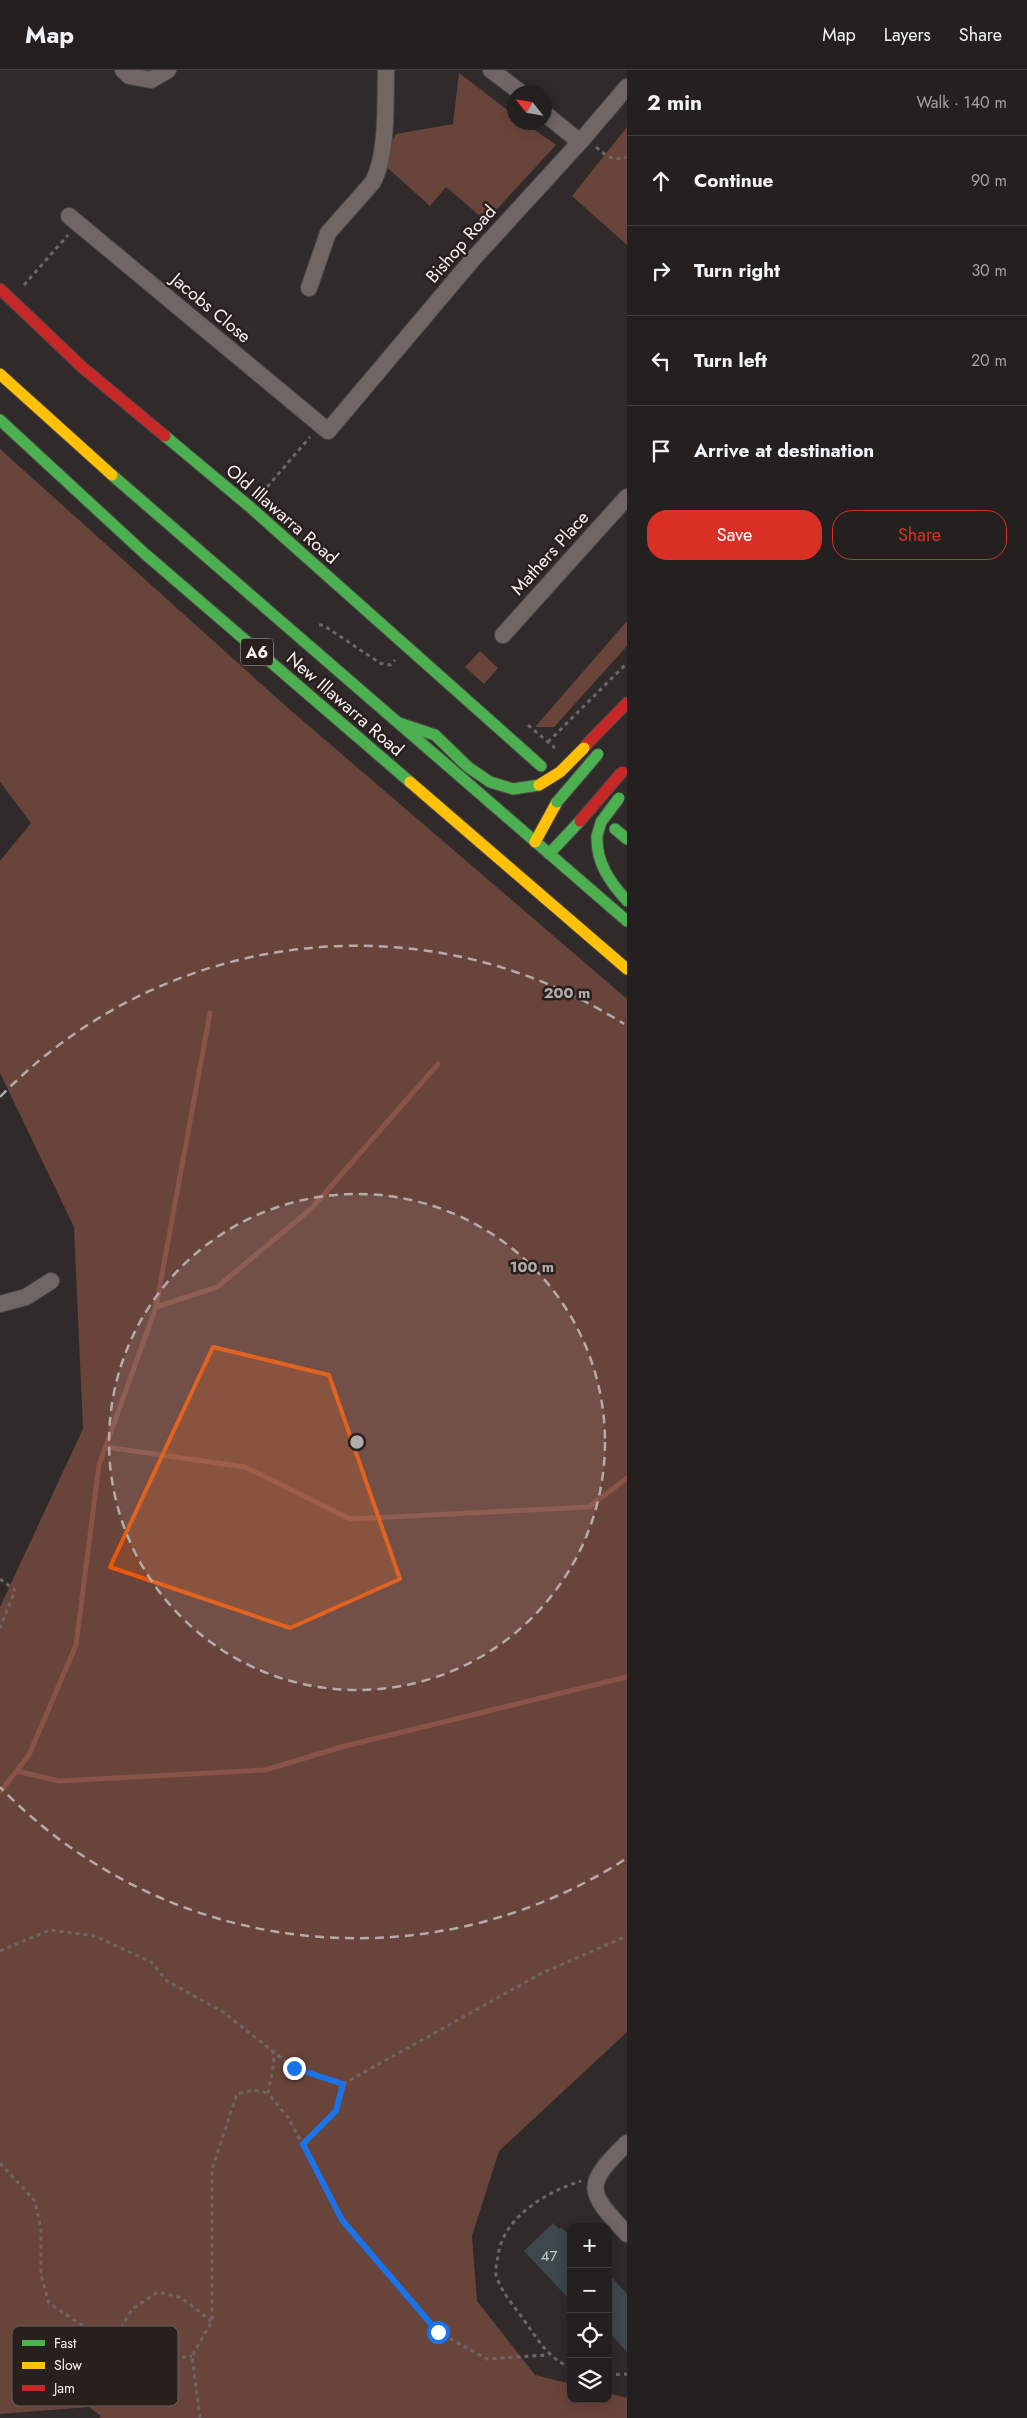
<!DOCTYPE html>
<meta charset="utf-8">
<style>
:root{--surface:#242020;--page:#2c2829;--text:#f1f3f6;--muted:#a3a3a5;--line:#413e3e;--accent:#d93025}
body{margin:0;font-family:Jost,sans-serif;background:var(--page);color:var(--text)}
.controls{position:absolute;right:15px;bottom:15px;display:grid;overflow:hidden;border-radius:10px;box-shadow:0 2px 12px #0003}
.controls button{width:45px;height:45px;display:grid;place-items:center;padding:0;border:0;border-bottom:1px solid var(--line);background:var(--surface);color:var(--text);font:25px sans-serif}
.compass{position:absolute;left:507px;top:15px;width:45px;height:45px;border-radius:50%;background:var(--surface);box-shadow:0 2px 12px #0003;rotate:301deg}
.stop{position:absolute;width:15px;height:15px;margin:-11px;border:4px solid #1a73e8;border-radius:50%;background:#fff}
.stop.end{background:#1a73e8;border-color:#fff;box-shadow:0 1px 5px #0008}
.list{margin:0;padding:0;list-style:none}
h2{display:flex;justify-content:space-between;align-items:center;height:65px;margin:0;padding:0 20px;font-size:21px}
h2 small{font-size:16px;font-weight:400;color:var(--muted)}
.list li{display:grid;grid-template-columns:32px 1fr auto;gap:15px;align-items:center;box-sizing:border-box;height:90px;padding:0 20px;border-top:1px solid var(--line)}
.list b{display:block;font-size:19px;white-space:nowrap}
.list em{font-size:16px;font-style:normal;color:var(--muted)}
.actions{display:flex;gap:10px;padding:15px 20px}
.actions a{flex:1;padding:11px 0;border:1px solid var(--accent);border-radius:20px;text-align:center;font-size:18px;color:var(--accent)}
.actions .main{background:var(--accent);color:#fff}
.icon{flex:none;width:28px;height:28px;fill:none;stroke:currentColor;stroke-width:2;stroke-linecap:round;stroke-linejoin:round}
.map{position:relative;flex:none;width:627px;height:2348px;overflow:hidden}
header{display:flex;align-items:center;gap:30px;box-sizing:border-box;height:70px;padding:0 25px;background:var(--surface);border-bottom:1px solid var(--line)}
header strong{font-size:24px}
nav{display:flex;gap:28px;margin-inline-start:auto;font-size:18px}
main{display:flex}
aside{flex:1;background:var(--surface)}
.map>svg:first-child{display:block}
</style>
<header>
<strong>Map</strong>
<nav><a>Map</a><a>Layers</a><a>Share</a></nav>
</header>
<main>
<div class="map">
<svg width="627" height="2348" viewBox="0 0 627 2348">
<rect width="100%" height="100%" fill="#302b2a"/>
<path fill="#69443b" d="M459,3L514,45V52L525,53L556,75L486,151L446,117L430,136L381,92L396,64L453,54Z
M627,57V175L572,126Z
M0,379L288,638L627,929V1962L499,2081L472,2166L477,2231L535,2305L571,2314V2329H608V2323L627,2328V2348H99L101,2346L89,2337L0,2344V1537L83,1359L74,1157L0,1003V791L31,753L0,712Z
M627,551V576L554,657H535Z
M480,581L498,598L484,614L465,597Z"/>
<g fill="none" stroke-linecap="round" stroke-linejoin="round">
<path stroke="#895347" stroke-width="5" d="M156,1237L217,1217L312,1138L438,994
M106,1377L245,1397L350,1449L589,1437L627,1408
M17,1701L59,1711L265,1700L345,1676L627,1607
M0,1722L29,1685L76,1575L99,1395L156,1237L210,943"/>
</g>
<path fill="#3d474c" d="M553,2153L559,2159L561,2157L571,2167V2231L524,2181Z
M608,2203L627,2224V2282L608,2261Z"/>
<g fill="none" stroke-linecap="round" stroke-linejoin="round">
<defs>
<path id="street" d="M123,0L129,6L151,10L168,0
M491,0L520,22
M544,43L580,72
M69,146L328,361L473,189L580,72L627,17
M309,218L328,163L373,112C388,83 385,33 386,0
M503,565L627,427
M0,1234L26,1227L51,1211
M627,2073C583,2116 587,2121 627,2164"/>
<path id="fast" d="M0,350L144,483L410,712
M165,366L250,437L541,696
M112,405L627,851
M399,653L435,665L468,697L490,712L513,719L539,715
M615,759L627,769
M597,766C596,793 610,812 627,831
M549,784L580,751"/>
<path id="slow" d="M0,304L112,405
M410,712L627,899
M535,772L557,732"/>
<path id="jam" d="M0,219L82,297L165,366
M586,675L627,633"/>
</defs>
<use href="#street" stroke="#4b4847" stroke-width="18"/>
<use href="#fast" stroke="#4b4847" stroke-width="13"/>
<use href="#slow" stroke="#4b4847" stroke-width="13"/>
<use href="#jam" stroke="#4b4847" stroke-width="13"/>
<path stroke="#6c6664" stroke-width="3" stroke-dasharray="4 4" stroke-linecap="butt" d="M596,77C606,86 614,92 627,87
M24,215L68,165
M262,423L310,367
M319,555H323L380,593L390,595L395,590
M528,655L555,678
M548,672L627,593
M0,1509L15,1520L0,1558
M0,1881L50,1860L95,1866L151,1892L167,1911L223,1942L294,1998L343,2014L542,1903L627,1866
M273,1980L274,1993L268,2023L289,2049L342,2150L438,2262L487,2289L548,2285
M303,2074L336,2041L343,2014
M0,2093L35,2131L41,2160V2205L49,2233L92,2262L153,2291L192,2286
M113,2272L132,2239L158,2222L182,2228L211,2251
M571,2298C548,2288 538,2270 524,2250C514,2236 501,2222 496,2205C495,2199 497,2192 498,2186C503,2147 546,2122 581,2111
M608,2305L627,2304
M200,2348L192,2286L212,2251V2099L237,2024L253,2020L268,2023"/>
<use href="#street" stroke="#706765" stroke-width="16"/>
<use href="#fast" stroke="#4caf50" stroke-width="11"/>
<use href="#slow" stroke="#ffc107" stroke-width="11"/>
<use href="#jam" stroke="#c62828" stroke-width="11"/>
<defs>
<path id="fast-bridge" d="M557,732L598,684
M597,766L601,752L619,728"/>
<path id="slow-bridge" d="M539,715L560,702L584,678"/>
<path id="jam-bridge" d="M580,751L622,702"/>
</defs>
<use href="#fast-bridge" stroke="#4b4847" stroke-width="13" stroke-linecap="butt"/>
<use href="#slow-bridge" stroke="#4b4847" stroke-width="13" stroke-linecap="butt"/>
<use href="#jam-bridge" stroke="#4b4847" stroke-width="13" stroke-linecap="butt"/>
<use href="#fast-bridge" stroke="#4caf50" stroke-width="11"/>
<use href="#slow-bridge" stroke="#ffc107" stroke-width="11"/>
<use href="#jam-bridge" stroke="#c62828" stroke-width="11"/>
</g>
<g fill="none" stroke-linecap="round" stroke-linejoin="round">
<path stroke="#1a73e8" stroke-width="6" d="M294,1998L343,2014L336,2041L303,2074L342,2150L438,2262"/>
</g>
<path fill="#e8590c" fill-opacity="0.2" stroke="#e8590c" stroke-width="4" stroke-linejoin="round" d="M213,1277L329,1305L400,1509L290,1558L110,1497Z"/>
<circle cx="357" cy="1372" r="248" fill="#b2acab" fill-opacity=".12"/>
<g fill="none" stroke="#b2acab" stroke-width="2.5" stroke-dasharray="9 6">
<circle cx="357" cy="1372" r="248"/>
<path d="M624 1790A496 496 0 0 1 0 1717M0 1027A496 496 0 0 1 624 954"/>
</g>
<g text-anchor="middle" stroke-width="5" stroke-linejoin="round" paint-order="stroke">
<g font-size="15" fill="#c9c7c7">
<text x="549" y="2191">47</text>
</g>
<rect fill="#29201e" stroke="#bab3b1" stroke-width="1" x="241" y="568.5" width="32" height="27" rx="4"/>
<g font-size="16" font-weight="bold" fill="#f8f2f0">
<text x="257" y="588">A6</text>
</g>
<g font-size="18" fill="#f8f2f0" stroke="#29201e">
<text transform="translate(461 174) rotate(-49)" y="6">Bishop Road</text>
<text transform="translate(211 238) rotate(40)" y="6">Jacobs Close</text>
<text transform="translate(282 444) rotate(41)" y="6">Old Illawarra Road</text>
<text transform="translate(550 483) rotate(-48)" y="6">Mathers Place</text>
<text transform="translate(345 634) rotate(41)" y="6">New Illawarra Road</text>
</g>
</g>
<rect x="12" y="2256" width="166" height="80" rx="8" fill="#29201e" stroke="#675f5d" stroke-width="1"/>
<rect x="22" y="2270" width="23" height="6" fill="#4caf50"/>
<rect x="22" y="2292" width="23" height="7" fill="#ffc107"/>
<rect x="22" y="2315" width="23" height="6" fill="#c62828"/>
<g font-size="14" fill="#f8f2f0">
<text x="54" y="2278">Fast</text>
<text x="54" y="2300">Slow</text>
<text x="54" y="2323">Jam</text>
</g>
<circle cx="357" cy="1372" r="8" fill="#b2acab" stroke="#29201e" stroke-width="2.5"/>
<g font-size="15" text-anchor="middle" font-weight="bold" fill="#b2acab" stroke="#29201e" stroke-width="5" stroke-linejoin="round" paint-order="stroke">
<text x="567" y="928">200 m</text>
<text x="532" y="1202">100 m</text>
</g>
</svg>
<div class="controls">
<button>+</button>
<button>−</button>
<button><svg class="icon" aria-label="locate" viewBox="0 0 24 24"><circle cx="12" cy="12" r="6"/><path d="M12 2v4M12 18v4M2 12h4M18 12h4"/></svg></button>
<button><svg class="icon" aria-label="layers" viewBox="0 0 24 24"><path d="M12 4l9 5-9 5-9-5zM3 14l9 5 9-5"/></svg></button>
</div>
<svg class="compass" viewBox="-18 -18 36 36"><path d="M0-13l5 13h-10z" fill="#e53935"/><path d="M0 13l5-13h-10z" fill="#a3a3a5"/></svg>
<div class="stop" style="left:438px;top:2262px"></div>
<div class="stop end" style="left:294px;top:1998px"></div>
</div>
<aside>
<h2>2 min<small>Walk · 140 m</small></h2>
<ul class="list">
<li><svg class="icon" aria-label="ahead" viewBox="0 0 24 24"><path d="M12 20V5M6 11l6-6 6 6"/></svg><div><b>Continue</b></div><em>90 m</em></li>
<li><svg class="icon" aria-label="right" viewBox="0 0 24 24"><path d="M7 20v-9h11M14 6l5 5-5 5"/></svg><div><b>Turn right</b></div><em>30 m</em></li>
<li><svg class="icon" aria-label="left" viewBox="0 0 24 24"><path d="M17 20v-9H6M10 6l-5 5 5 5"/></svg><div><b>Turn left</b></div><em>20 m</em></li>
<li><svg class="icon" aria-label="arrive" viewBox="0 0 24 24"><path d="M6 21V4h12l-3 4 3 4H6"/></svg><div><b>Arrive at destination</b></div></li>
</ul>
<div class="actions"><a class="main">Save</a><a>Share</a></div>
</aside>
</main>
